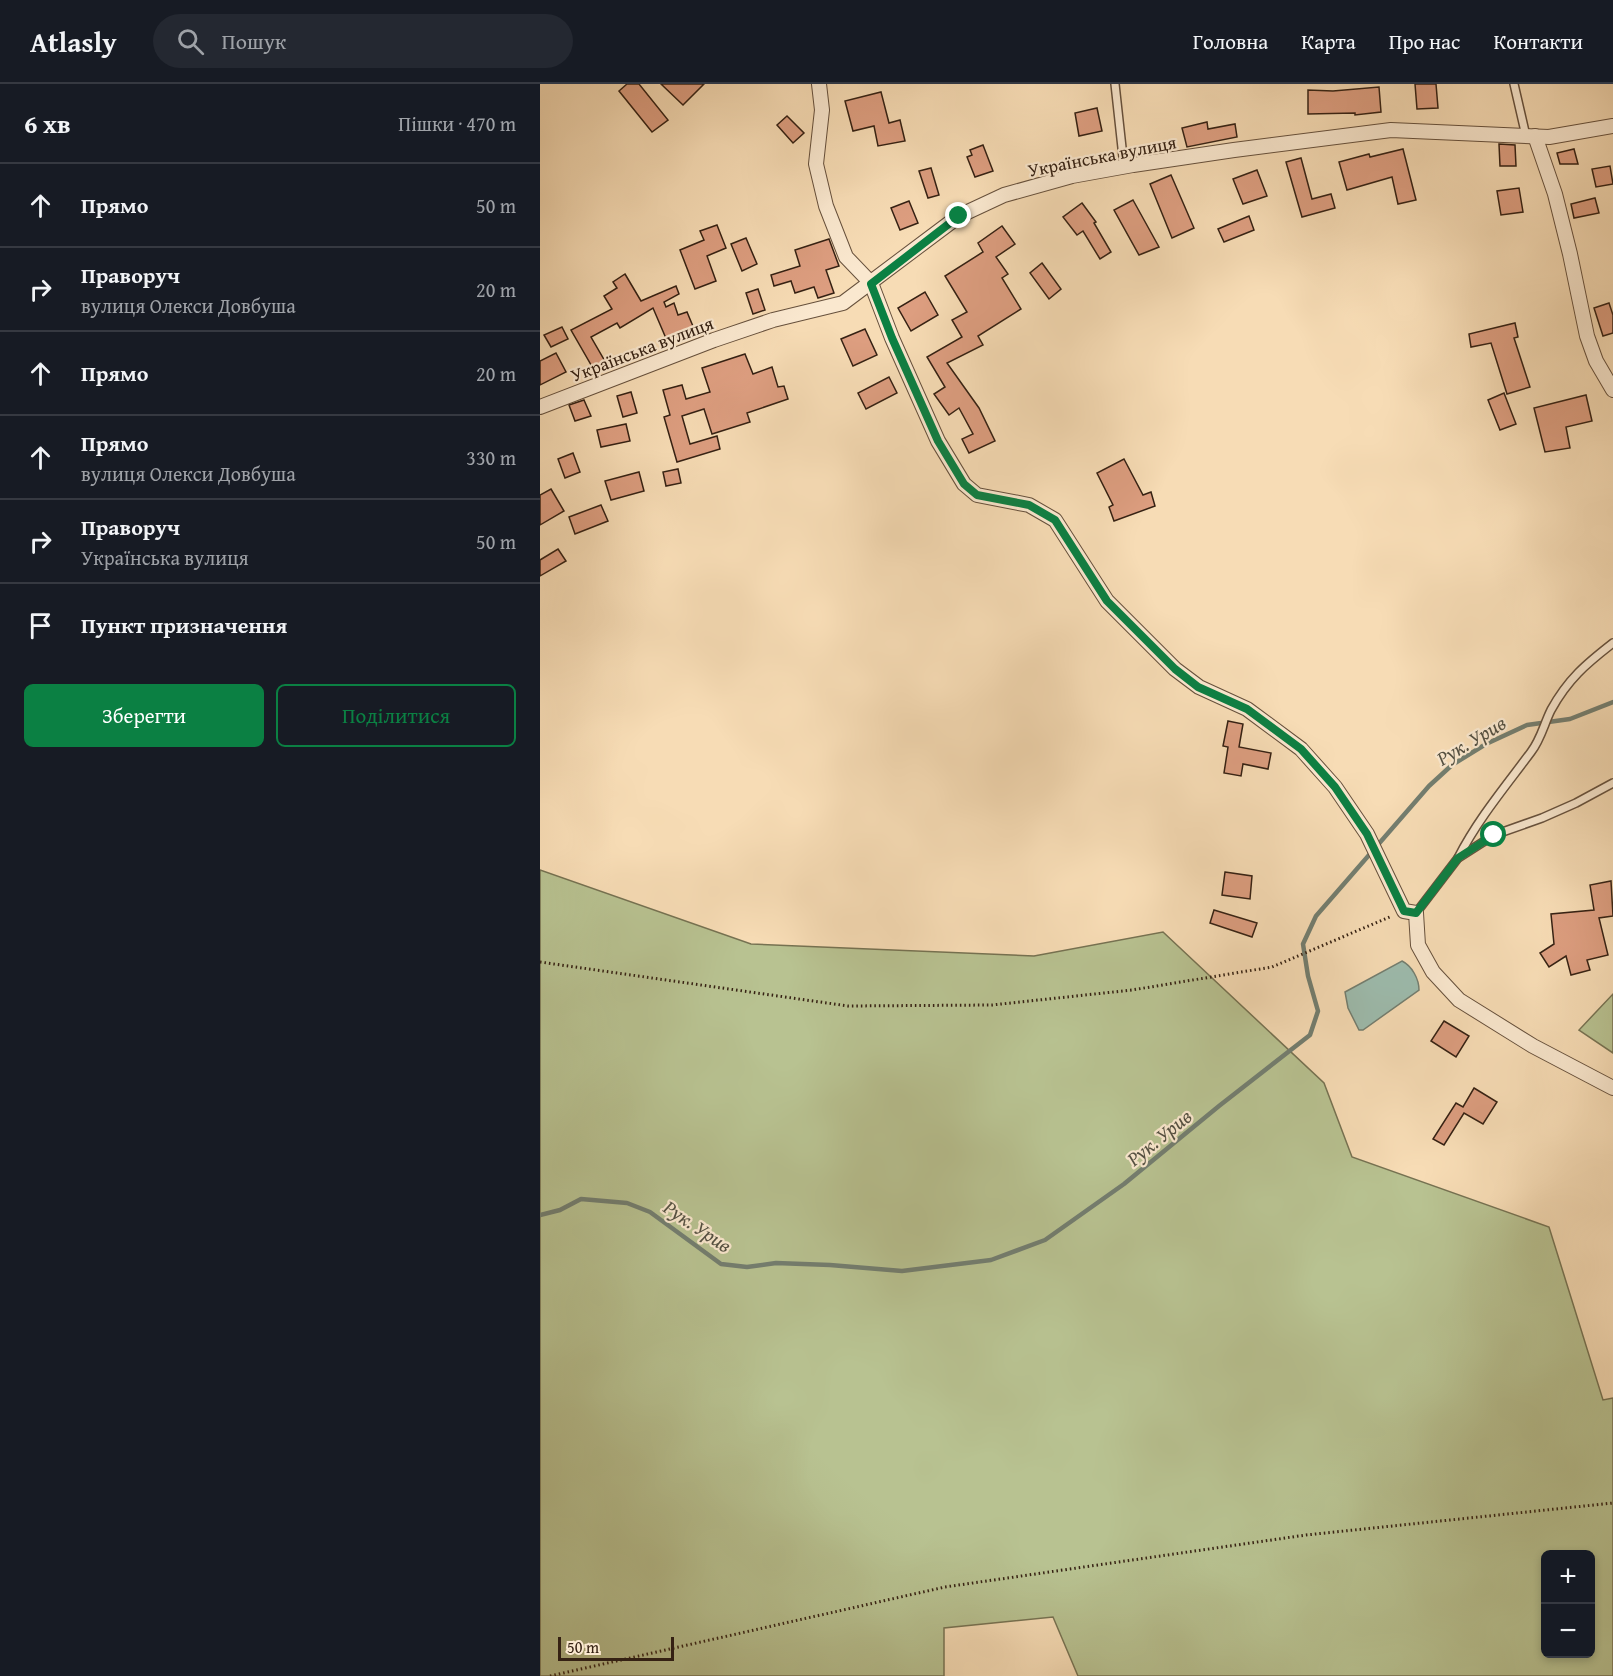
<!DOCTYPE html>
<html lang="uk">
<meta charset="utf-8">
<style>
:root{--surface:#171b24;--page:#242831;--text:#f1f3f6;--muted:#9ea1a6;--line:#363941;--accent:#0b8043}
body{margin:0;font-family:"Gentium Book Plus",serif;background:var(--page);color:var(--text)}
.controls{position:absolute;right:18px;bottom:18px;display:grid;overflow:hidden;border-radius:9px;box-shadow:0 3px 9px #0003}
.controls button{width:54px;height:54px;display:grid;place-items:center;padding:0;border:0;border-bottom:2px solid var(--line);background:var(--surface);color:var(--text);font:30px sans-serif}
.scale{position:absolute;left:18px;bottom:15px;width:116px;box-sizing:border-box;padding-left:6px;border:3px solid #352113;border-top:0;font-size:16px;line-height:21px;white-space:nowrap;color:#352113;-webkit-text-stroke:4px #fae8cf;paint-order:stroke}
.stop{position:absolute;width:18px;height:18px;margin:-14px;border:4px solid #0b8043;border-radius:50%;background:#fff}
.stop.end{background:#0b8043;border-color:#fff;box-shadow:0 2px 6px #0008}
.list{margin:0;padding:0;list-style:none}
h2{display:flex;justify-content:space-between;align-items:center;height:78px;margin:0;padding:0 24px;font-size:26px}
h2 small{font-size:20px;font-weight:400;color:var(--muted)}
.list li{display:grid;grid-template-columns:39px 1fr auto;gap:18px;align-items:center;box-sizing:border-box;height:84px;padding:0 24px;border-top:2px solid var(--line)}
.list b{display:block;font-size:22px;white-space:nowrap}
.list p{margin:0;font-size:20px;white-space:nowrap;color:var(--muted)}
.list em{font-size:20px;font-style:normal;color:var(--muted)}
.actions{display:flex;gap:12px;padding:18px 24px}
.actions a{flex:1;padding:14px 0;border:2px solid var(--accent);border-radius:9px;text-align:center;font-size:21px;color:var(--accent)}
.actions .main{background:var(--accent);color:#fff}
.icon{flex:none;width:33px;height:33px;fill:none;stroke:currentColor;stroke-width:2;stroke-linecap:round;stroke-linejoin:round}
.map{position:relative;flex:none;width:1073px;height:1592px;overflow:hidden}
header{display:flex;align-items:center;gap:36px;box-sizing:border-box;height:84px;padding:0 30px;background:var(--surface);border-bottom:2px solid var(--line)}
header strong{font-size:28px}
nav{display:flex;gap:33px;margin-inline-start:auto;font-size:21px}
.search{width:420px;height:54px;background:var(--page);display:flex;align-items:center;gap:15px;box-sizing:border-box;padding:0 21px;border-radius:33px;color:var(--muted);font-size:22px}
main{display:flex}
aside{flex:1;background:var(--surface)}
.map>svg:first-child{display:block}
.green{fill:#b8c291;stroke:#767252;stroke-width:1.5;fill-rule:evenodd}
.water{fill:#9dbcae;stroke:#737e70;stroke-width:1.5}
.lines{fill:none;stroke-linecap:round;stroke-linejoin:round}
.stream{stroke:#737e70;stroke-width:4.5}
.building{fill:#dd9e80;stroke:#352113;stroke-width:1.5}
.service-casing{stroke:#66503c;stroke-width:10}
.minor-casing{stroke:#66503c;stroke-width:16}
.path{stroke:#352113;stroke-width:3;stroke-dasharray:1.5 3;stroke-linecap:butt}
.service{stroke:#fae8cf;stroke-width:7}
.minor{stroke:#fae8cf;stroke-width:14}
.route{stroke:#0b8043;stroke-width:8}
.labels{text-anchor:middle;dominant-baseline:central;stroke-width:4.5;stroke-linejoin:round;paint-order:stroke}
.street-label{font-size:18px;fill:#352113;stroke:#fae8cf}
.water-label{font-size:20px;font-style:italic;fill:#545042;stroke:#fae8cf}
</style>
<header>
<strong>Atlasly</strong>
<div class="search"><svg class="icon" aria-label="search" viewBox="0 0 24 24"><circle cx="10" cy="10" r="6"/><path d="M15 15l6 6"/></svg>Пошук</div>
<nav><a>Головна</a><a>Карта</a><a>Про нас</a><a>Контакти</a></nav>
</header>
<main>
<aside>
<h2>6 хв<small>Пішки · 470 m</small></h2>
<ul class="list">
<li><svg class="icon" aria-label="ahead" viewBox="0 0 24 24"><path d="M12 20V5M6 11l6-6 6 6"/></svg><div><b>Прямо</b></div><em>50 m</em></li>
<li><svg class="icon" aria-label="right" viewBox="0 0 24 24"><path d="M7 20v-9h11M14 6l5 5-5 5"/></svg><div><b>Праворуч</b><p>вулиця Олекси Довбуша</p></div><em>20 m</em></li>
<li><svg class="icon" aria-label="ahead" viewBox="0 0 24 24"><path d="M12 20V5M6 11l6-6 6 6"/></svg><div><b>Прямо</b></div><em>20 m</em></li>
<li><svg class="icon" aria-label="ahead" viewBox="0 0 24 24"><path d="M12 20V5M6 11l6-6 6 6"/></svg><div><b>Прямо</b><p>вулиця Олекси Довбуша</p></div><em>330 m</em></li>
<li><svg class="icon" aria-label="right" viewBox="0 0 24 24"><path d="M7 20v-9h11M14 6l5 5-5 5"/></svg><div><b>Праворуч</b><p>Українська вулиця</p></div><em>50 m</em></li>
<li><svg class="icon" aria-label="arrive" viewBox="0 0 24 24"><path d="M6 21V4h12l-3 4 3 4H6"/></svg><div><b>Пункт призначення</b></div></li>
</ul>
<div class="actions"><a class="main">Зберегти</a><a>Поділитися</a></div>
</aside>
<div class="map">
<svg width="1073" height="1592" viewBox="0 0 1073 1592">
<rect width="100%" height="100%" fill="#f7dcb5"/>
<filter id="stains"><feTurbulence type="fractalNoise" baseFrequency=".00333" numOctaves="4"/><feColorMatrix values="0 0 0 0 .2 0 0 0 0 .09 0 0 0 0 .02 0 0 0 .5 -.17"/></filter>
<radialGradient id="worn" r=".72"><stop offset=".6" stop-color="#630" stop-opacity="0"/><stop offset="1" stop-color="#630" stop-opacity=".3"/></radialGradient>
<g class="green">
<path d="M0 786 211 860 494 872 623 848 784 999 812 1073 1009 1143 1063 1316 1073 1314V1592H538L513 1533 404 1544V1592H0ZM1005 1470H1050V1570H1005Z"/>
<path d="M1073 910V969L1039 946Z"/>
</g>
<path class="water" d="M862 877C872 882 879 895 879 906L823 946H819L808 924 805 908Z"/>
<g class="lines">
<path class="stream" d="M0 1131 20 1126 41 1115 87 1119 110 1128 181 1180 207 1183 236 1179 290 1181 362 1187 451 1176 505 1156 584 1100 679 1022 770 951 778 927 768 892 763 860 776 832 889 702 912 681 946 660 987 641 1030 635 1073 618"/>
</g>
<g class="building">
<path d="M87 0H99L128 36 112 48 79 7Z"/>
<path d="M121 0H164L143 21Z"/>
<path d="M875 0H896L898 24 877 25Z"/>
<path d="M839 3 841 28 815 31V29L768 30V6L793 7Z"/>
<path d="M341 8 349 39 360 36 365 57 338 62 334 42 313 47 305 17Z"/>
<path d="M557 24 562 47 539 52 535 29Z"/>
<path d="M247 32 264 49 253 59 237 41Z"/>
<path d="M667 38 668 45 695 40 697 53 647 63 642 44Z"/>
<path d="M959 60 975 61 976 82H960Z"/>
<path d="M443 61 453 87 435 93 427 73 432 71 430 66Z"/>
<path d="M863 65 876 116 858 120 852 93 807 106 799 78 829 70 830 73Z"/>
<path d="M1034 65 1038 80H1020L1017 69Z"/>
<path d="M761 74 772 115 791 110 795 124 762 133 746 78Z"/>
<path d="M1070 82 1073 100 1056 103 1052 85Z"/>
<path d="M391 84 399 111 388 114 379 87Z"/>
<path d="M717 86 727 112 703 120 693 95Z"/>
<path d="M631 91 654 144 632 154 610 100Z"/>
<path d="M979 104 983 128 961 131 957 107Z"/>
<path d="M1055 114 1059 129 1034 134 1031 120Z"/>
<path d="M593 116 619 163 599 171 574 126Z"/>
<path d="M369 117 378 139 360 146 351 124Z"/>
<path d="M542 119 556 138 554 139 571 168 560 175 543 147 537 151 523 133Z"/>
<path d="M709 132 714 146 684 158 678 145Z"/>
<path d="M177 141 186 164 167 172 176 197 155 205 140 166 164 156 160 147Z"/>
<path d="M462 142 475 160 456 173 468 190 462 194 481 225 438 252 443 261 407 279 439 324 455 357 429 369 422 355 433 350 419 324 409 331 394 310 405 303 387 273 422 253 412 236 427 228 405 192 443 168 438 159Z"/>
<path d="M206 154 217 180 202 187 191 160Z"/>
<path d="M289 155 299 182 286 186 294 209 278 214 274 203 255 209 251 197 234 202 231 191 260 182 255 166Z"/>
<path d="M502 179 521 205 509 215 490 189Z"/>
<path d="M85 190 101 217 136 202 139 210 124 218 126 223 134 219 138 231 147 228 155 247 128 259 113 224 80 244 77 239 51 253 66 279 54 286 31 246 72 225 64 212 77 204 73 198Z"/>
<path d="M218 205 225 226 213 230 206 209Z"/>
<path d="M385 208 398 231 371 247 358 224Z"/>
<path d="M1069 219 1073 231V249L1063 252 1054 224Z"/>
<path d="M975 239 978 253 974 254 990 303 967 310 951 259 931 263 929 250Z"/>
<path d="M22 243 28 255 11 263 4 251Z"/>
<path d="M325 245 337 271 313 282 301 255Z"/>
<path d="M16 269 26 288 0 301V277Z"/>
<path d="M205 270 213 290 232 283 238 303 244 302 248 315 207 329 210 338 172 350 164 325 142 332 150 360 177 352 180 365 137 378 124 333 130 331 123 306 142 301 146 315 170 308 162 284Z"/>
<path d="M349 293 357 309 326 325 318 309Z"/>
<path d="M91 308 97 329 83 333 77 312Z"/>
<path d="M964 309 976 340 960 346 948 316Z"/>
<path d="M1046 311 1052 337 1026 343 1030 364 1005 368 994 324Z"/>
<path d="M44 316 51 332 35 337 29 321Z"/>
<path d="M86 340 90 357 61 363 57 346Z"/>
<path d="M33 369 40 388 25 394 18 375Z"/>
<path d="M584 375 603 411 611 408 615 422 574 437 569 423 573 421 557 389Z"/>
<path d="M138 385 141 399 126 402 123 388Z"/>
<path d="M99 388 104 407 71 416 65 397Z"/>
<path d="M11 405 24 427 0 441V411Z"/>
<path d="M61 421 68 437 35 450 29 433Z"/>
<path d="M18 465 26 477 0 492V476Z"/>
<path d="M688 637 703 640 699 663 731 669 728 685 703 680 701 692 684 689 688 663 683 662Z"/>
<path d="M685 788 712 792 710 815 682 811Z"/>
<path d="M1071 797 1073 832 1059 834 1068 871 1047 876 1050 886 1031 891 1026 872 1009 883 1000 869 1014 860 1011 830 1054 826 1050 801Z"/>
<path d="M674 826 717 839 712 853 670 839Z"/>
<path d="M904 937 929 952 916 973 891 957Z"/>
<path d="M934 1004 957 1018 943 1040 924 1029 904 1061 893 1055 916 1019 923 1023Z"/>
</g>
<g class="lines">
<g class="service-casing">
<g id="service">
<path d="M575 0 584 82"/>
<path d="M974 0 986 52"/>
<path d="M918 774C938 735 965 703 991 668 1001 655 1004 640 1011 626 1028 595 1046 580 1073 559"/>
<path d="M876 829 918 774 954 751 1002 734 1036 719 1073 699"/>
</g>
</g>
<g class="minor-casing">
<g id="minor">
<path d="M279 0 282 26 276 80 286 122 306 173 331 199 352 254 398 357 424 400 437 411 489 421 515 436 567 517 635 585 659 603 707 625 761 665 795 703 827 750 864 827 876 829 878 861 893 888 919 916 993 962 1073 1004"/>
<path d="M995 52 1015 110 1030 170 1047 252 1056 277 1073 306"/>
<path d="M0 323 174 256 233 236 303 219 419 132 464 111 532 92 593 81 694 66 851 46 1009 53 1073 42"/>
</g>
</g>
<g class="path">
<path d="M0 878 308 922 452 921 592 906 732 883 852 832"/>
<path d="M10 1592 405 1503 766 1451 1073 1419"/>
</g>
<use href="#service" class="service"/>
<use href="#minor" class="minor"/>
</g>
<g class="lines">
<path class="route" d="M419 132 331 200 352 254 398 357 424 400 437 411 489 421 515 436 567 517 635 585 658 603 707 625 761 665 795 703 827 750 864 827 876 829 918 774 954 751"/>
</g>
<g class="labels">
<g class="street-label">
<text transform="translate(562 72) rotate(-11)">Українська вулиця</text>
<text transform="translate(102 265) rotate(-21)">Українська вулиця</text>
</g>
<g class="water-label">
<text transform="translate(931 656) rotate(-31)">Рук. Урив</text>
<text transform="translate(619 1053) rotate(-39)">Рук. Урив</text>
<text transform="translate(158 1142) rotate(34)">Рук. Урив</text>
</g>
</g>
<rect width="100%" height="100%" filter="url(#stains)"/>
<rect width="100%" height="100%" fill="url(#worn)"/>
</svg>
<div class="controls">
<button>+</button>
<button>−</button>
</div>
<div class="scale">50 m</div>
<div class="stop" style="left:954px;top:751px"></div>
<div class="stop end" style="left:419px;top:132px"></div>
</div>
</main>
